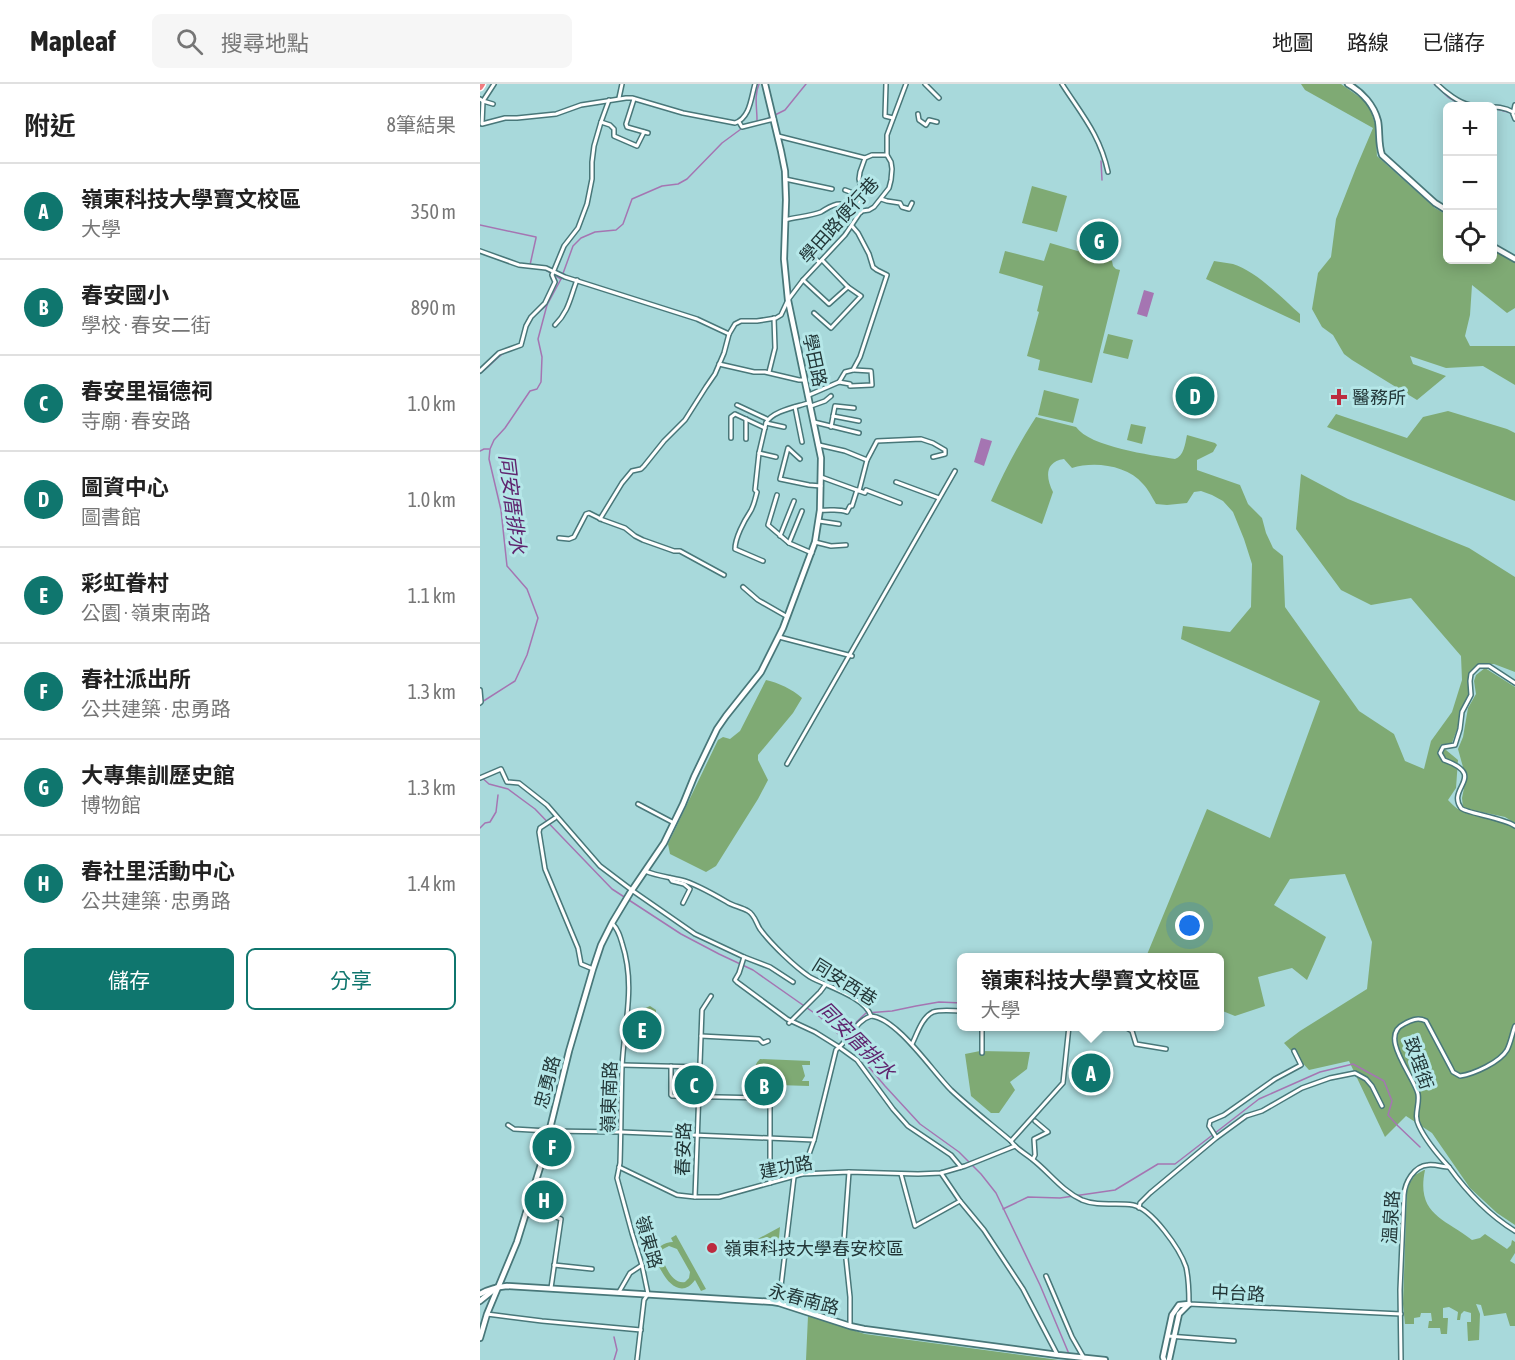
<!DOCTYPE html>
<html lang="zh-TW">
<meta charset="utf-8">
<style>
:root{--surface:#fff;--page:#f6f6f6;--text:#222;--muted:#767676;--line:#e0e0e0;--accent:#0f766e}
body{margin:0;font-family:"Asap Condensed","Noto Sans TC",sans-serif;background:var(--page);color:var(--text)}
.controls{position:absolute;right:18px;top:18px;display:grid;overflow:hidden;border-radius:9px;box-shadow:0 3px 15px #0003}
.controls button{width:54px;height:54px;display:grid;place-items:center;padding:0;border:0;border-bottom:2px solid var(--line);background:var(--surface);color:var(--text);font:30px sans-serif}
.you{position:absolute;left:710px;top:842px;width:21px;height:21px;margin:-15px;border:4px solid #fff;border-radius:50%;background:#1a73e8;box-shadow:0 0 0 9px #1a73e833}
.badge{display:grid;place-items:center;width:39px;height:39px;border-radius:50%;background:var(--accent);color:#fff;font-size:20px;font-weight:700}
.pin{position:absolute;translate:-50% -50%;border:3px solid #fff;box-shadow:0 2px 6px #0006}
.popup{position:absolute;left:477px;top:869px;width:267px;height:78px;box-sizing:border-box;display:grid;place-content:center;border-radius:9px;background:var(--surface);filter:drop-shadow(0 2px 4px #0005);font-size:20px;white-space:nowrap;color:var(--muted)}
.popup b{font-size:22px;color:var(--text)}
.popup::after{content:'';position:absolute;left:50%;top:100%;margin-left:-12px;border:12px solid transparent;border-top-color:var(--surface)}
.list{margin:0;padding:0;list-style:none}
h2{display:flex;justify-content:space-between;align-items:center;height:78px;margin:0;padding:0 24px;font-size:26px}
h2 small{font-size:20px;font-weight:400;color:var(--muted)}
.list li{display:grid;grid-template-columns:39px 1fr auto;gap:18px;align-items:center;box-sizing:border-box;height:96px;padding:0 24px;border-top:2px solid var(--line)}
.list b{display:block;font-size:22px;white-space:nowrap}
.list p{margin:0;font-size:20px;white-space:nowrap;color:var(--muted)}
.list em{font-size:20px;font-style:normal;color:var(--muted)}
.actions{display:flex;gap:12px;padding:18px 24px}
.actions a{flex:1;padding:14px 0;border:2px solid var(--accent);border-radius:9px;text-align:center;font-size:21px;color:var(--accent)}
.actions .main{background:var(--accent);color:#fff}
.icon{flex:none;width:33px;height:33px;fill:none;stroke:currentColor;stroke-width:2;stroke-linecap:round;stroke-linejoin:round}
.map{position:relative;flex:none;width:1035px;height:1276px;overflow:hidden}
header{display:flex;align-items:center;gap:36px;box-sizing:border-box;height:84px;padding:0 30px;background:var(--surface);border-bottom:2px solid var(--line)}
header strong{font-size:28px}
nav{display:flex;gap:33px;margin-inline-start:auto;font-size:21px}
.search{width:420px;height:54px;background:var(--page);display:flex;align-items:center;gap:15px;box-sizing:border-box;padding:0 21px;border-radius:9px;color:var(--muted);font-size:22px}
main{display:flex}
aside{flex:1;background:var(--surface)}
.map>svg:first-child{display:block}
.green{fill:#7faa74;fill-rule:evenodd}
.water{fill:#a575b2}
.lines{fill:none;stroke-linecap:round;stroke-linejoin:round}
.stream{stroke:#a575b2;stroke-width:1.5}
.street-casing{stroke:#487779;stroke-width:6}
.secondary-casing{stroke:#487779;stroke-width:8}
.highway-casing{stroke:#fff;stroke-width:9}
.street{stroke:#fff;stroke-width:3}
.secondary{stroke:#fff;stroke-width:4.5}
.highway{stroke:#f07c80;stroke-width:6}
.poi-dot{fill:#bc2b3f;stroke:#b5e7e8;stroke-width:2}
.labels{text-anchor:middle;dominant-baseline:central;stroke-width:6;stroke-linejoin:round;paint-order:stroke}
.street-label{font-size:18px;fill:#233738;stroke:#b5e7e8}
.poi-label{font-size:18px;fill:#233738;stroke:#b5e7e8;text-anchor:start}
.water-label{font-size:20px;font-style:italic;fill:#60256f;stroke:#b5e7e8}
</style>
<header>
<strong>Mapleaf</strong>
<div class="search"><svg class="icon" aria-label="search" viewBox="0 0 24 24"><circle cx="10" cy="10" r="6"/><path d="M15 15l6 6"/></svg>搜尋地點</div>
<nav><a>地圖</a><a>路線</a><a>已儲存</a></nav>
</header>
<main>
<aside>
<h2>附近<small>8筆結果</small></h2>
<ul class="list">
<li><span class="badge">A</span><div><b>嶺東科技大學寶文校區</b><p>大學</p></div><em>350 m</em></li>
<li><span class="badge">B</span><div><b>春安國小</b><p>學校 · 春安二街</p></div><em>890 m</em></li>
<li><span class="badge">C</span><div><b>春安里福德祠</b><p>寺廟 · 春安路</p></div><em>1.0 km</em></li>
<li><span class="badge">D</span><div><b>圖資中心</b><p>圖書館</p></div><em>1.0 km</em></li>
<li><span class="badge">E</span><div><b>彩虹眷村</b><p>公園 · 嶺東南路</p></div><em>1.1 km</em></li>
<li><span class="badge">F</span><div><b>春社派出所</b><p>公共建築 · 忠勇路</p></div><em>1.3 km</em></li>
<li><span class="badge">G</span><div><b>大專集訓歷史館</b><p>博物館</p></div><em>1.3 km</em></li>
<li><span class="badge">H</span><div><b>春社里活動中心</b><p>公共建築 · 忠勇路</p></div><em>1.4 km</em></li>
</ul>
<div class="actions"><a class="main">儲存</a><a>分享</a></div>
</aside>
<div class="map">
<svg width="1035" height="1276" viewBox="0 0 1035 1276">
<rect width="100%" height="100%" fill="#a8d9db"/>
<g class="green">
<path d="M821 0H861L888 19 895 40 897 72 955 124 967 131 968 176H1012L1013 163 1026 174 1035 177V224L1027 229 992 201 990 231 985 252 990 262H1035V301L1003 282 966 284 930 272 933 280 966 292 937 316 872 276 864 270 853 251 842 243 832 225 838 189 851 173 856 135 876 84 893 44 825 6Z"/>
<path d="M552 102 587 112 577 148 542 139Z"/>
<path d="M570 159 632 177 633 182 636 185 640 186 612 299 558 286 560 276 547 272 559 228 557 227 563 202 519 189 525 167 564 177Z"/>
<path d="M734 177C740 178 747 179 753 180 776 187 802 214 820 230V239L726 195Z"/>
<path d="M628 250 653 256 648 275 623 269Z"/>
<path d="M564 306 599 315 593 339 558 331Z"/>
<path d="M968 327 1027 345 1035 349V417L847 343 856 330 927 354 943 333Z"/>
<path d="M556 333 596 343C610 363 671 371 695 375 704 372 705 360 707 351L735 359 737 361 733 368 717 376V386L760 401 768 420 782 434 786 449 793 464 803 472 805 523 879 627 914 650 925 677 944 685 951 657 972 628 982 596 981 572 931 514 891 521 861 506 816 445 821 390 868 415 989 464 1035 493V588L1014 580 999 581 989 594 988 615 972 659 960 661 978 676 976 704 968 716C986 737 1000 728 1022 736 1027 737 1031 741 1035 744V1141L1017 1129 990 1104 952 1049 926 1032 905 1053 869 977 829 986 804 959 820 947 887 905 892 858 865 790 810 795 794 821 846 853 827 896 812 884 778 893 785 922 755 932 740 926V874L666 873 727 725 790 754 840 617 701 555 703 542 750 548 771 523 772 480 764 455 753 428 743 417 732 411 721 407 714 408 707 419 687 421 676 420C672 413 668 405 663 400 647 381 614 377 592 384L584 375C564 378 566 394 573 408L562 440 511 417C524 388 539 359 556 333Z"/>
<path d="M651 340 666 343 662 360 647 356Z"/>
<path d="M1005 584 1035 603V739L1025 733 983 724 982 714 986 694 978 665 983 653 988 624 996 610 994 597 996 591Z"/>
<path d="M286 596C299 599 312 605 322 614L313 629 278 671V676L288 696 278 715 236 782 226 788 190 770 188 760 238 656 243 653 250 655 260 647Z"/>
<path d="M170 922 176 926V961H146L150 931Z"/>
<path d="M500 967 550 968 547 985 530 998 535 1006 519 1029H511L491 1012 485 970Z"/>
<path d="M280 975 330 977V981H322L325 992 322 997H329V1002L268 1000V995H277C273 989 274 980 280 975Z"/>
<path d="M944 1086H945C936 1130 963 1134 992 1156L1000 1154 1005 1150 1027 1165 1031 1161 1032 1156 1035 1158V1169L1030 1177 1035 1180V1242H1030L1026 1229 1004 1232 1001 1221 996 1220 1000 1230 999 1256 988 1257 987 1238H991V1229L984 1227 981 1230 980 1236H977L978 1228 969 1223 963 1224V1234H968L967 1250H961L960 1244H948L949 1237H952L951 1229H941L940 1233 934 1234V1240H925L923 1220 927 1103 935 1091Z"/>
<path d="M300 1143 298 1164 282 1172 274 1157Z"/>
<path d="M196 1151 226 1205 221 1207 215 1196C203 1213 189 1201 182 1188 180 1184 176 1179 175 1175 173 1165 184 1158 193 1158L191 1154ZM189 1162 197 1165 210 1188 209 1194 205 1198C192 1200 187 1184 181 1174L183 1165Z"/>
<path d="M328 1232 385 1250 579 1276H326Z"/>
</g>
<g class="water">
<path d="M664 206 674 209 667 233 657 230Z"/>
<path d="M501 354 512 357 504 382 494 378Z"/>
</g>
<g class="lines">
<g class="stream">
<path d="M954 0 968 13 983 22"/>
<path d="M1013 24 1035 30"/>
<path d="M277 36C277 23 274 12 279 0"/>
<path d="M267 40 287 35 305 26 326 0"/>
<path d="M621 77 622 96"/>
<path d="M0 141 56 153V154L50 181"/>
<path d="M62 185 66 186 81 195"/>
<path d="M45 249 52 234 67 221"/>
<path d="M29 267 41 262"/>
<path d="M0 289C9 284 15 274 24 269"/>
<path d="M0 367 4 365H9"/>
<path d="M2 618 35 597 47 571 58 534 47 505 27 482 21 426 9 375 10 365 14 356 25 344 50 307 57 305 61 298 62 273 58 255 67 221 81 195 93 162 101 154 115 148 136 146 143 140 152 115 182 102 198 100 207 95 242 59 261 45"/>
<path d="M0 692 9 700 28 705 55 725 132 805 201 850 239 870 273 886 340 933 371 962 405 1002 440 1040 479 1068 501 1090 516 1109 560 1201 589 1270"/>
<path d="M0 744 5 739 10 738 16 728 18 711"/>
<path d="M361 953 386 929 412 927 436 922 459 918 482 919"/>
<path d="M523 1125 548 1113 580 1114 635 1106 678 1080H695L779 1015 840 988 873 980 904 997 912 1017 908 1031 918 1042 940 1063"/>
<path d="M134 1253 137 1266 134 1276"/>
</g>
<g class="street-casing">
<g id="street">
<path d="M406 0 405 32 413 34"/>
<path d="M445 0 459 14"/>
<path d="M582 0C602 31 620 51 628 88"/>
<path d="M957 0C965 8 979 19 990 21 1004 24 1020 20 1033 28"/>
<path d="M139 14 142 0"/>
<path d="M0 15 3 17 2 40 25 34H37L76 30 101 21 146 14H152L203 29 255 39C270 34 271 14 275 0"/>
<path d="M154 15 146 40 147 43 168 49"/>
<path d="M129 16 121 38 130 41 134 45V52L157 62 164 48"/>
<path d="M13 20 3 17 14 0"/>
<path d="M1035 21 1033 30 1035 35"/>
<path d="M438 30 439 36 446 41 449 36 457 38"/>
<path d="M259 38 262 43 294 35"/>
<path d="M298 52 385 74 392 71H407"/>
<path d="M305 95 352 105"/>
<path d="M365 106 381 112"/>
<path d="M401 115 407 117 420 119 422 123 429 125 432 119"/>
<path d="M381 128 379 121 382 108 379 95 380 88 385 74"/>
<path d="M305 136C317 133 330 132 341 128 348 124 352 120 360 120"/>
<path d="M0 167 39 181 66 184 85 193 217 235 249 250"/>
<path d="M339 178 325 166 339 150"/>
<path d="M323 196 349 220 368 203"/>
<path d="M334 229 351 244 381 212 368 203 342 176"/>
<path d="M75 241C89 227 90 214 97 196"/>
<path d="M239 280 274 288H285L319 296H324"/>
<path d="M0 287 19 269 41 261 46 242 51 233 65 219 75 198 72 191 84 162 98 144 107 120 112 95V78L114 62 121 38"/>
<path d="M289 288 295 264 294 234"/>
<path d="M359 298 365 288 373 286 380 273 407 191 397 186 393 183 389 170 378 149 372 142"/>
<path d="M329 311 359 298 370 300V302L392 301 391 287 374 286"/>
<path d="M257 321 287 335"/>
<path d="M331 322 345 317 351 312"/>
<path d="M315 323 322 358"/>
<path d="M353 332 379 337"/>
<path d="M334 338 379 349"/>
<path d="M286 339 304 343"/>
<path d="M351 343 355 322 374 324"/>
<path d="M251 354V333L255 330 285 344"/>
<path d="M266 355V335"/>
<path d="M339 361 365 367 387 376"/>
<path d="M279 369 296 373"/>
<path d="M320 375 308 364 300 395 329 401 341 402"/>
<path d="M341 393 385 409 386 406 420 419"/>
<path d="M416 398 459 414"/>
<path d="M379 407 387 376 397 357 441 355 453 359 465 366V370L453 373"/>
<path d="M297 411 288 441 309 459 332 469"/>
<path d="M340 426C350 427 358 424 367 428L370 422H372L377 406"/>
<path d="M120 435 142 399 152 387 161 385 164 382 184 357 205 336 226 303 235 290 244 269 249 250 255 240 261 237H277L296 234 301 231 308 216 323 196 365 151 379 130 382 127 389 126 394 123 409 104 411 96 412 85 411 78 407 71V51L426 0"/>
<path d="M339 437 359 440"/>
<path d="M300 452 314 417"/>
<path d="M79 454 89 455 94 453 106 430 109 429 123 436 145 444 155 452 163 456 194 467H200L244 491"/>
<path d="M335 458 351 462 366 461"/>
<path d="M309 459 322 427"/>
<path d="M283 477 255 465C255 454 264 437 270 428 274 422 275 415 277 408L275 406 279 369 286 339C292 327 316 323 328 319"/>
<path d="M263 503 278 516 306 532"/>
<path d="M299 553 372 572"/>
<path d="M1035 599 1009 582H999L991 590 990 597 991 611 982 628 980 645 975 661 963 663 960 669 964 676C1008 692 966 704 981 724 985 729 1024 734 1035 742"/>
<path d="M0 606 1 618 0 619"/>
<path d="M307 680 475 387"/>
<path d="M0 694 21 685 27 698 39 699 67 721 120 782 153 807 215 850 264 873 290 883 313 898"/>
<path d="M158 720 194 739"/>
<path d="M75 734 60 744 59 748 65 785 98 864 101 880 113 885"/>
<path d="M165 787C177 792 189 793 201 796 214 799 235 811 247 818 253 822 261 823 268 827 275 831 276 839 280 845 291 860 315 883 330 893 346 902 385 913 391 932"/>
<path d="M190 794 192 797 204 800 210 805 203 819"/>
<path d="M132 839C138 845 140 852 142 859 156 902 144 940 142 983 141 1015 141 1047 140 1079L137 1094 152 1149 162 1181 168 1210 164 1216 157 1276"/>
<path d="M264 873 259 889 255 896 257 898 307 935 335 948 359 963 377 976 413 1025 428 1042 471 1071 481 1083"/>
<path d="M391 932C417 934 452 987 471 1006 490 1024 511 1040 531 1057 536 1065 545 1069 552 1075 569 1088 582 1107 602 1116 619 1123 636 1118 653 1121 672 1125 700 1165 706 1183 709 1196 709 1207 709 1220L921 1230"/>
<path d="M309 939 340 908 346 900"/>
<path d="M502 942V969"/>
<path d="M643 942 652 947 656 960 686 965"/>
<path d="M221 952 279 955 283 959 288 957"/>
<path d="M432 960C437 950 442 933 453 928 461 925 474 927 482 927"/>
<path d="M142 981 220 983"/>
<path d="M191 982V1011L192 1012 287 1014 290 1016V1099"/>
<path d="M28 1041 34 1045 68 1047 141 1048 334 1056"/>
<path d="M736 1053 729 1042 730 1037 744 1031 795 995 821 981 814 967"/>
<path d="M531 1057 583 999 589 942"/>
<path d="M553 1075 555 1071 554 1055 568 1048 555 1037"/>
<path d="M139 1083 197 1111 215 1113H239L322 1090 369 1088 438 1090 461 1089 485 1082 535 1062"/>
<path d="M969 1083C958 1071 946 1057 939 1042 933 1031 940 1021 938 1010 934 992 898 952 924 940 931 936 938 933 946 937L971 984 973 988 980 992C994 990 1020 978 1027 966 1031 958 1032 950 1035 942"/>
<path d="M369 1088 364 1156 370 1213V1242"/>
<path d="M461 1089 480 1117 504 1146 543 1205 577 1270"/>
<path d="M322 1090 334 1056 356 966C359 963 362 961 364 958 373 949 378 936 391 932"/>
<path d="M421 1090 435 1142 480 1117"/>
<path d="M215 1113 222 926 231 912"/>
<path d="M659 1124 660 1119 670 1109 736 1054 766 1032 782 1027 822 1004 850 994 875 989 886 995 892 1002 902 1022"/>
<path d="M45 1130 76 1133 81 1135 71 1204"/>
<path d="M74 1181 112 1185"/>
<path d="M566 1192 592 1253 604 1274"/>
<path d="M139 1208 150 1189 162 1181"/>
<path d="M299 1219 314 1093"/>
<path d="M7 1230 62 1237 161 1246"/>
<path d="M688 1252 754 1257"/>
<path d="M921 1276 920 1206 924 1111C925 1098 934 1082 948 1081 955 1080 963 1083 969 1083 987 1108 1009 1131 1035 1147"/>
</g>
</g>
<g class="secondary-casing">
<g id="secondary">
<path d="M868 0C882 8 894 21 898 37 900 48 898 60 902 71L955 119 968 127"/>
<path d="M1012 162 1035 175"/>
<path d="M0 1210C9 1205 17 1203 27 1202L293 1218 299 1219 370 1242 384 1245 578 1271 625 1276"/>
<path d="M0 1217 16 1204"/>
<path d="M0 1254 7 1230 37 1158 62 1077 89 967 113 885 121 861 132 839 150 809 184 759 203 720 214 693 237 645 246 632 281 588 303 544 335 458 340 426 341 374 308 216 304 175 306 116 305 87 301 67 285 0"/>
<path d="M684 1276 683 1273 692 1231 699 1221 709 1220"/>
<path d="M689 1276 699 1230 708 1221"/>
</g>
</g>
<g class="highway-casing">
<path id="highway" d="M0 3 2 0"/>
</g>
<use href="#street" class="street"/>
<use href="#secondary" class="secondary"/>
<use href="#highway" class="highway"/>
</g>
<g class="poi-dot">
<path d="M856 304h6v6h6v6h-6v6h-6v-6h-6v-6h6z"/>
<circle cx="232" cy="1164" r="6"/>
</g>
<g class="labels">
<g class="street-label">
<text transform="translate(359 136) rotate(-48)">學田路便行巷</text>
<text transform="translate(335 276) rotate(78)">學田路</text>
<text transform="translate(365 898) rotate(32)">同安西巷</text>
<text transform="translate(939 979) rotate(71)">致理街</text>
<text transform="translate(67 998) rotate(-75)">忠勇路</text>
<text transform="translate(129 1013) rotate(-88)">嶺東南路</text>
<text transform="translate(203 1065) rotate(-88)">春安路</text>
<text transform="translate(306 1083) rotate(-11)">建功路</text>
<text transform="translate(911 1133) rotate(-86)">溫泉路</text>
<text transform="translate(169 1158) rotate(74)">嶺東路</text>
<text transform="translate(758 1209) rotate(3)">中台路</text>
<text transform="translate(324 1215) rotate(15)">永春南路</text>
</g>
<g class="poi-label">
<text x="872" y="313">醫務所</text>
<text x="244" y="1164">嶺東科技大學春安校區</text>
</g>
<g class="water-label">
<text transform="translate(33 420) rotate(83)">同安厝排水</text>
<text transform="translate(377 956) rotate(45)">同安厝排水</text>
</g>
</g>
</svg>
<div class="controls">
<button>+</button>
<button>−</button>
<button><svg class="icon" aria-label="locate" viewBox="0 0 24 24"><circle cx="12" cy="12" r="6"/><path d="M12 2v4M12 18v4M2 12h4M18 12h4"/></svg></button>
</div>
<div class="you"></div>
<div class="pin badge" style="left:611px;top:989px">A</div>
<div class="popup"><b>嶺東科技大學寶文校區</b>大學</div>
<div class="pin badge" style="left:284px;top:1002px">B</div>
<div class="pin badge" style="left:214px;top:1001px">C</div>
<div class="pin badge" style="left:715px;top:312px">D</div>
<div class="pin badge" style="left:162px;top:946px">E</div>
<div class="pin badge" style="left:72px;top:1063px">F</div>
<div class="pin badge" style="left:619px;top:157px">G</div>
<div class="pin badge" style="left:64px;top:1116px">H</div>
</div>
</main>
